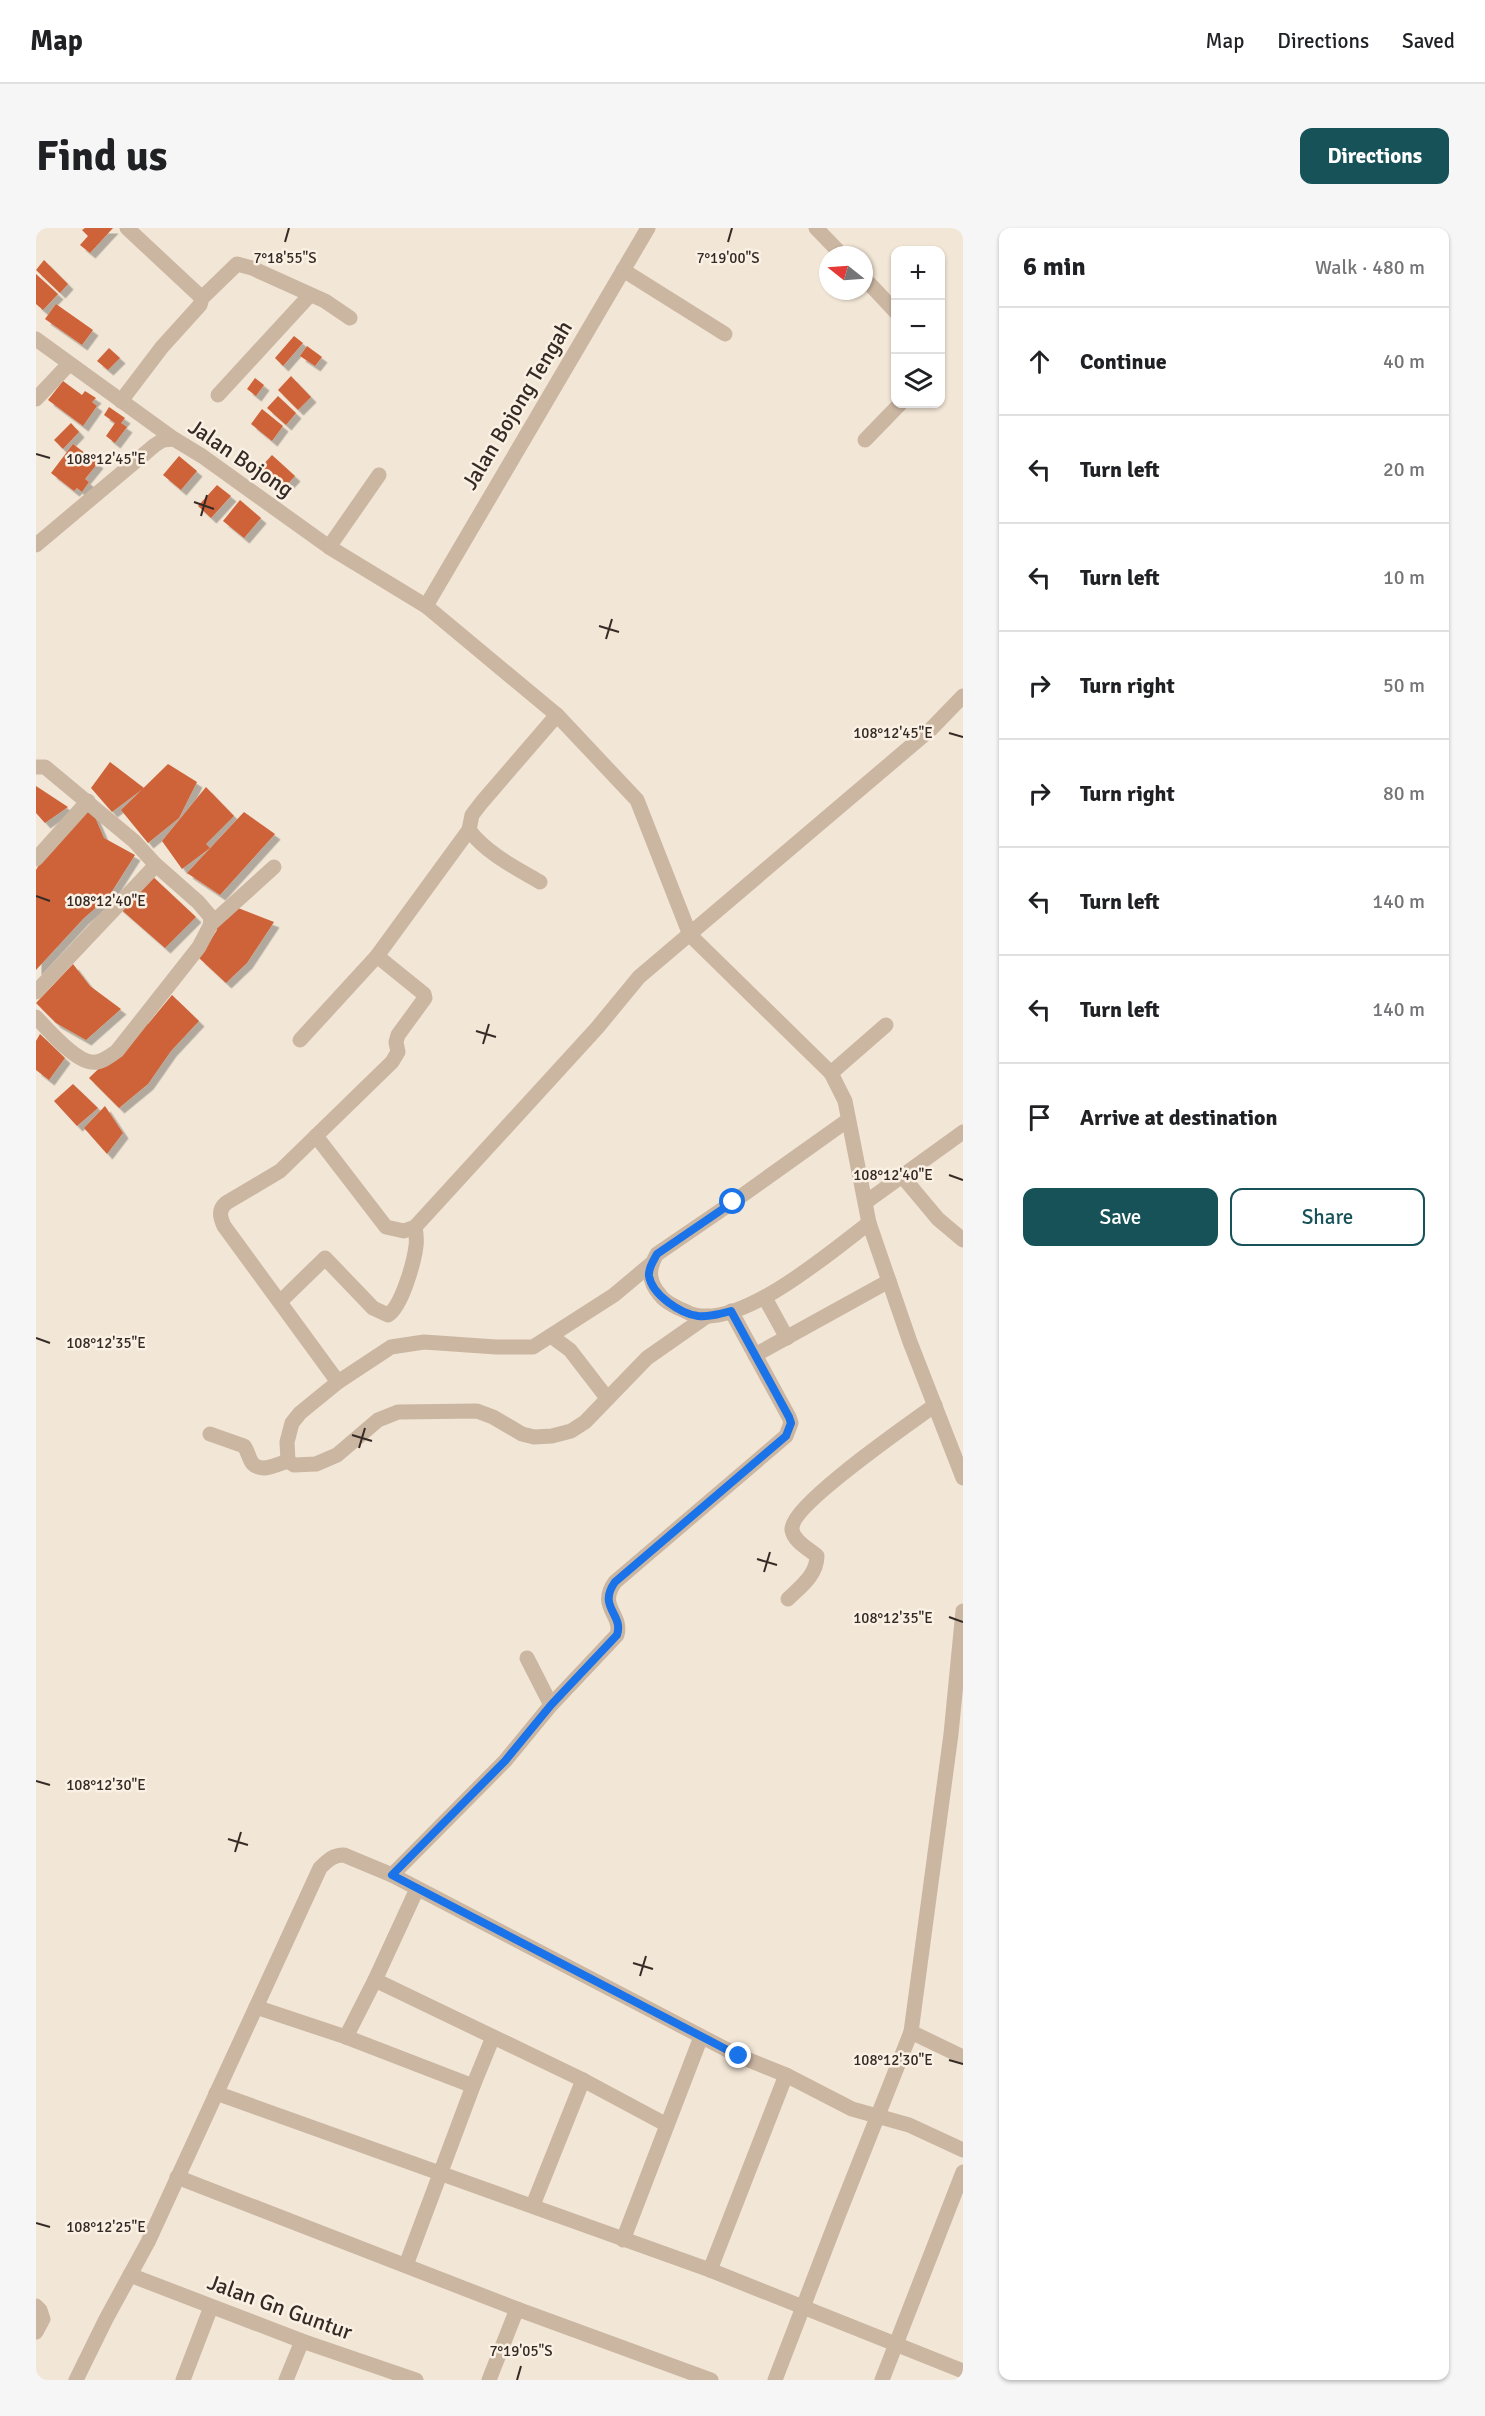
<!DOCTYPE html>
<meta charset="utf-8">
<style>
:root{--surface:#fff;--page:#f6f6f6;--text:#202124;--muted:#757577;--line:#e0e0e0;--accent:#185259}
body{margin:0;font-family:Signika,sans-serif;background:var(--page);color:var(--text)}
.controls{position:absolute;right:18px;top:18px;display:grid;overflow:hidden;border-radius:12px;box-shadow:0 2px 4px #0004}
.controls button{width:54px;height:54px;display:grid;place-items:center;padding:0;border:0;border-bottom:2px solid var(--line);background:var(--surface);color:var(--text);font:30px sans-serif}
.compass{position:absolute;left:783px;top:18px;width:54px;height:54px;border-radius:50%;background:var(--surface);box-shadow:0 2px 4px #0004;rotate:287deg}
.stop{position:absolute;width:18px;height:18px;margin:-14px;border:4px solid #1a73e8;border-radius:50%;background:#fff}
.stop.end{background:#1a73e8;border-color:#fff;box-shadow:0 2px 6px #0008}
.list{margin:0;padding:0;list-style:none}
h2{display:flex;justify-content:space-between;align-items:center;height:78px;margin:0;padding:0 24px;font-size:26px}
h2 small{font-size:20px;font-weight:400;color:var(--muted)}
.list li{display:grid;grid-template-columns:39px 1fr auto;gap:18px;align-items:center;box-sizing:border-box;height:108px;padding:0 24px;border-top:2px solid var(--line)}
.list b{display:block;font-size:22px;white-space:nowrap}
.list em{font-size:20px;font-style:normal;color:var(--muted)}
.actions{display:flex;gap:12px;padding:18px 24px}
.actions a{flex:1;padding:14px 0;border:2px solid var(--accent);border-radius:12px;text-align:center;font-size:21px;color:var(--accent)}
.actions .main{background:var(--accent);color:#fff}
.icon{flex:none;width:33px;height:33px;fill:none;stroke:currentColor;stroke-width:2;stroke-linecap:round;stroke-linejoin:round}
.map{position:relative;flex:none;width:927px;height:2152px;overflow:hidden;border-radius:12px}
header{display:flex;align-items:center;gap:36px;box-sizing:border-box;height:84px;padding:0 30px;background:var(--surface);border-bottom:2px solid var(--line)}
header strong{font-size:28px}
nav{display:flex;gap:33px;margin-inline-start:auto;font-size:21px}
.intro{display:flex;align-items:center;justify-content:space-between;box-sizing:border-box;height:144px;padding:0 36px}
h1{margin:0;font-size:42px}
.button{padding:15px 27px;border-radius:12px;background:var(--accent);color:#fff;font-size:21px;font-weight:700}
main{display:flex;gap:36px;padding:0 36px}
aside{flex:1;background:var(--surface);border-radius:12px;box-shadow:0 2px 4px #0004}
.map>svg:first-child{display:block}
.building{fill:#ce6239;filter:url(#shadow)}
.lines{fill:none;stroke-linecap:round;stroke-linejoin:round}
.minor{stroke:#cbb6a2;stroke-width:15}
.route{stroke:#1a73e8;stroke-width:8}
.ticks{fill:none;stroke:#352a25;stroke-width:2}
.labels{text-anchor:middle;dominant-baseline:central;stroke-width:5;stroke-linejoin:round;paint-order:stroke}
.street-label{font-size:22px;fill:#352a25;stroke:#faf0e3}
.ticks-label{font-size:15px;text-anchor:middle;fill:#352a25;stroke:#faf0e3;stroke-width:5;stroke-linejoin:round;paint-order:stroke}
</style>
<header>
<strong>Map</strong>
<nav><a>Map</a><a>Directions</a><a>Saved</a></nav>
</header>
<div class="intro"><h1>Find us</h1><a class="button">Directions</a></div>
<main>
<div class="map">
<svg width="927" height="2152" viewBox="0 0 927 2152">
<defs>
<filter id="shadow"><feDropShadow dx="5.5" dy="5.5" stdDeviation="0" flood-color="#0004"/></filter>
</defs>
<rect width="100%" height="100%" fill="#f2e6d6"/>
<g class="building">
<path d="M49 0H77L54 25 44 17 52 8 46 2Z"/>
<path d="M8 32 32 56 24 65 0 42Z"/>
<path d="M0 46 22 66 7 82 0 76Z"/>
<path d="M20 76 57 102 46 117 9 91Z"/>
<path d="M258 108 267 115 247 138 239 130Z"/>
<path d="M271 118 286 129 279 138 264 128Z"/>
<path d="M73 120 84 130 72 142 61 133Z"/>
<path d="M255 148 275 169 262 182 242 162Z"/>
<path d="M219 150 228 157 220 168 211 161Z"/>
<path d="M27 153 46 167 49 163 60 170 56 174 61 178 47 198 12 172Z"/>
<path d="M242 168 260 185 250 197 231 180Z"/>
<path d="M73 179 89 190 85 195 91 199 79 215 70 208 79 195 68 187Z"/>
<path d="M226 181 247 198 236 213 215 196Z"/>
<path d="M35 195 43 204 27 221 18 212Z"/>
<path d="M37 216 62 235 49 251 53 254 46 264 41 260 38 263 15 245Z"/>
<path d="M236 227 259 248 247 261 224 240Z"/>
<path d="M143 228 161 243 145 262 127 247Z"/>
<path d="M181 257 195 268 175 290 162 278Z"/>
<path d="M204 272 225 290 208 310 187 293Z"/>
<path d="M74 534 108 560 76 584 55 560Z"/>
<path d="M132 536 161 554 143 590 112 615 85 582Z"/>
<path d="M0 558 32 579 9 595 0 585Z"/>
<path d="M170 559 198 588 170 616 174 620 146 641 126 613Z"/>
<path d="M52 573 68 610 99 627 73 668 47 691 0 742V642L18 611Z"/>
<path d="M208 584 239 606 184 667 151 645Z"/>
<path d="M113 645 160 689 129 720 81 678Z"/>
<path d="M197 678 238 694 211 735 190 755 163 730 181 702 175 696Z"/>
<path d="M37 736 54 758 85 781 50 812 20 795 0 775Z"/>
<path d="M136 767 163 793 135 823 112 856 83 880 53 850 81 823 107 790 112 796Z"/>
<path d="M4 806 29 830 13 852 0 842V813Z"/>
<path d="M37 856 62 880 41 898 18 873Z"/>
<path d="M69 878 87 905 71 926 48 900Z"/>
</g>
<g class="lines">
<g class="minor">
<path d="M91 0 166 70"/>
<path d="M780 0 806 27"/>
<path d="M587 42 689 106"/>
<path d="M828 50 860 84"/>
<path d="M0 111 138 211 166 228 293 319 390 378 521 487 601 572 654 707 795 845 809 873 833 995 874 1114 927 1250"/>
<path d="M182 167 274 67"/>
<path d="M0 171 33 136"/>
<path d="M85 173 126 119 164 77 166 70 201 36 216 40 289 73 314 90"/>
<path d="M829 212 864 176"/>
<path d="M0 317 119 217 127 212 138 211"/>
<path d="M293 319 343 247"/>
<path d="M390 378 612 0"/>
<path d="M0 539H9L98 613 120 637 162 674 174 688 175 696 163 719 81 823C74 828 64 836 55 834 38 832 12 802 0 789"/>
<path d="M0 631 52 573"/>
<path d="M504 654C480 640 450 625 433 602L436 587 446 574 521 487"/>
<path d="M175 696 238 639"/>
<path d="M0 764 120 637"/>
<path d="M264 812 341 728 433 602"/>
<path d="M795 845 850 797"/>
<path d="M812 892 697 974 621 1026C612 1041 612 1053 624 1067 629 1074 635 1076 642 1080 648 1082 653 1086 659 1087 708 1099 796 1023 833 995"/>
<path d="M280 908 350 999 368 1003 379 999 561 800 603 749 895 501 927 468"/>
<path d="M866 948 902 991 927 1012"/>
<path d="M830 974 927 904"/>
<path d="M615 1036 578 1067 497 1119H460L388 1114 355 1119 302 1154 264 1185 256 1195 251 1214 252 1233 258 1237 280 1236 301 1227 342 1192 362 1184 441 1183 457 1189 486 1206 498 1209 516 1208 535 1203 549 1194 611 1130 671 1088"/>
<path d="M729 1070 751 1110"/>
<path d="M244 1074 289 1030 337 1080 352 1087C366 1078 378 1034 380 1018 381 1012 380 1005 379 999"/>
<path d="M515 1108 534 1122 571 1170"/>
<path d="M719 1127 853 1053"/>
<path d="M302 1154 188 998C184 989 182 982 190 975L244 943 356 834 362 824 360 814 362 807 389 770 388 766 341 728"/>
<path d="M174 1206 208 1218C212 1223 213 1232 217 1236 226 1245 242 1236 252 1233"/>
<path d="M752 1371C764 1359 781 1347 781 1328 773 1321 758 1314 756 1302 753 1278 876 1194 899 1177"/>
<path d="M491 1430 515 1477"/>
<path d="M356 1647 469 1533 515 1477 581 1407C587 1386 561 1379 579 1354L750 1208 755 1195 753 1189 695 1083"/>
<path d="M339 1752 547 1852 631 1897"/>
<path d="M220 1779 310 1809 437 1858"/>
<path d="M875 1804 927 1829"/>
<path d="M310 1809 339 1752 381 1661"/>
<path d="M180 1865 674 2042 927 2143"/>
<path d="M141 1949 481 2081 675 2152"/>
<path d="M497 1977 547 1852"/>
<path d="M587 2012 665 1809"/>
<path d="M370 2037 437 1858 457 1809"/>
<path d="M674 2042 750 1847"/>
<path d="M94 2047 266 2113 380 2152"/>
<path d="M0 2078 4 2082 7 2091 0 2104"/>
<path d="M40 2152 70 2091 112 2014 284 1640C292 1632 297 1627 308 1627L356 1647 703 1828 750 1847 816 1881 873 1897 927 1922"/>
<path d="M147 2152 175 2079"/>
<path d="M250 2152 266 2113"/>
<path d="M453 2152 481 2081"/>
<path d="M739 2152 802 1988 875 1804 915 1506 927 1383"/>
<path d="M846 2152 927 1944"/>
</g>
</g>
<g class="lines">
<path class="route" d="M697 974 621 1026C618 1032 612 1040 613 1048 616 1067 645 1086 662 1088 674 1089 684 1086 695 1083L753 1189 755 1195 750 1208 579 1354C561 1379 588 1386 581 1407L515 1477 469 1533 356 1647 703 1828"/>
</g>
<path class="ticks" d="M249 14 253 0M692 14 696 0M0 226 14 230M158 274 178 281M165 288 171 267M563 398 583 404M570 411 576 391M913 505 927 509M0 668 14 673M440 803 460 809M447 816 453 796M913 947 927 952M0 1110 14 1115M316 1207 336 1213M323 1220 329 1200M721 1331 741 1337M728 1344 734 1324M913 1389 927 1394M0 1553 14 1557M192 1611 212 1617M199 1624 205 1604M597 1735 617 1741M604 1748 610 1728M913 1832 927 1836M0 1995 14 1999M481 2152 485 2138"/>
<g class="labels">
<g class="street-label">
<text transform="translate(481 177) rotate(-59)">Jalan Bojong Tengah</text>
<text transform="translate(205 230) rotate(34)">Jalan Bojong</text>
<text transform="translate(244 2079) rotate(20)">Jalan Gn Guntur</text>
</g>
</g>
<g class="ticks-label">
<text x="249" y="35">7°18'55"S</text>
<text x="692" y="35">7°19'00"S</text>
<text x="70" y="236">108°12'45"E</text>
<text x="857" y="510">108°12'45"E</text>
<text x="70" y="678">108°12'40"E</text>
<text x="857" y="952">108°12'40"E</text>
<text x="70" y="1120">108°12'35"E</text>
<text x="857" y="1395">108°12'35"E</text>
<text x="70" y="1562">108°12'30"E</text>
<text x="857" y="1837">108°12'30"E</text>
<text x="70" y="2004">108°12'25"E</text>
<text x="485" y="2128">7°19'05"S</text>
</g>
</svg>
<div class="controls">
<button>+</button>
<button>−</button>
<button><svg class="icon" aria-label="layers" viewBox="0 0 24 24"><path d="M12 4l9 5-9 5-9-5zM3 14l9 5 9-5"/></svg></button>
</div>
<svg class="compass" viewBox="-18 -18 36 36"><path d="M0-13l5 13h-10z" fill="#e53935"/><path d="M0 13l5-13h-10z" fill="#757577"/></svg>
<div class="stop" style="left:697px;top:974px"></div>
<div class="stop end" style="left:703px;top:1828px"></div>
</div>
<aside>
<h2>6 min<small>Walk · 480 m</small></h2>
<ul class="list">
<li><svg class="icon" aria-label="ahead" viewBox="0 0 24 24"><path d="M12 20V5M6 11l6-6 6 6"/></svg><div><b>Continue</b></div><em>40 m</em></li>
<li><svg class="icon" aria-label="left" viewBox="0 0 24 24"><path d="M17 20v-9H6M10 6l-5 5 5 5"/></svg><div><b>Turn left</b></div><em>20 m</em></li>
<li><svg class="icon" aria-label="left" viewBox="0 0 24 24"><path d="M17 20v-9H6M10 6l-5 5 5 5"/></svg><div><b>Turn left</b></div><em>10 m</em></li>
<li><svg class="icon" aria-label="right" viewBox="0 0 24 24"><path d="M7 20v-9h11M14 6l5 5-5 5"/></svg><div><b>Turn right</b></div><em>50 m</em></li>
<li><svg class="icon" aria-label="right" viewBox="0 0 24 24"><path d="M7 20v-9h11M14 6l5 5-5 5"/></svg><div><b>Turn right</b></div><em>80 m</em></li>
<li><svg class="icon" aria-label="left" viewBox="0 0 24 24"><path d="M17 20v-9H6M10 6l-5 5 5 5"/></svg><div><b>Turn left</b></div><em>140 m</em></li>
<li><svg class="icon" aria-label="left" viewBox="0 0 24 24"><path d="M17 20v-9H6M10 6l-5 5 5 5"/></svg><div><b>Turn left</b></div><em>140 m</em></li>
<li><svg class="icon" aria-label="arrive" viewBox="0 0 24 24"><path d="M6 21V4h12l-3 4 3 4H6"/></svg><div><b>Arrive at destination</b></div></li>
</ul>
<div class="actions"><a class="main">Save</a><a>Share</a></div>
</aside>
</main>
